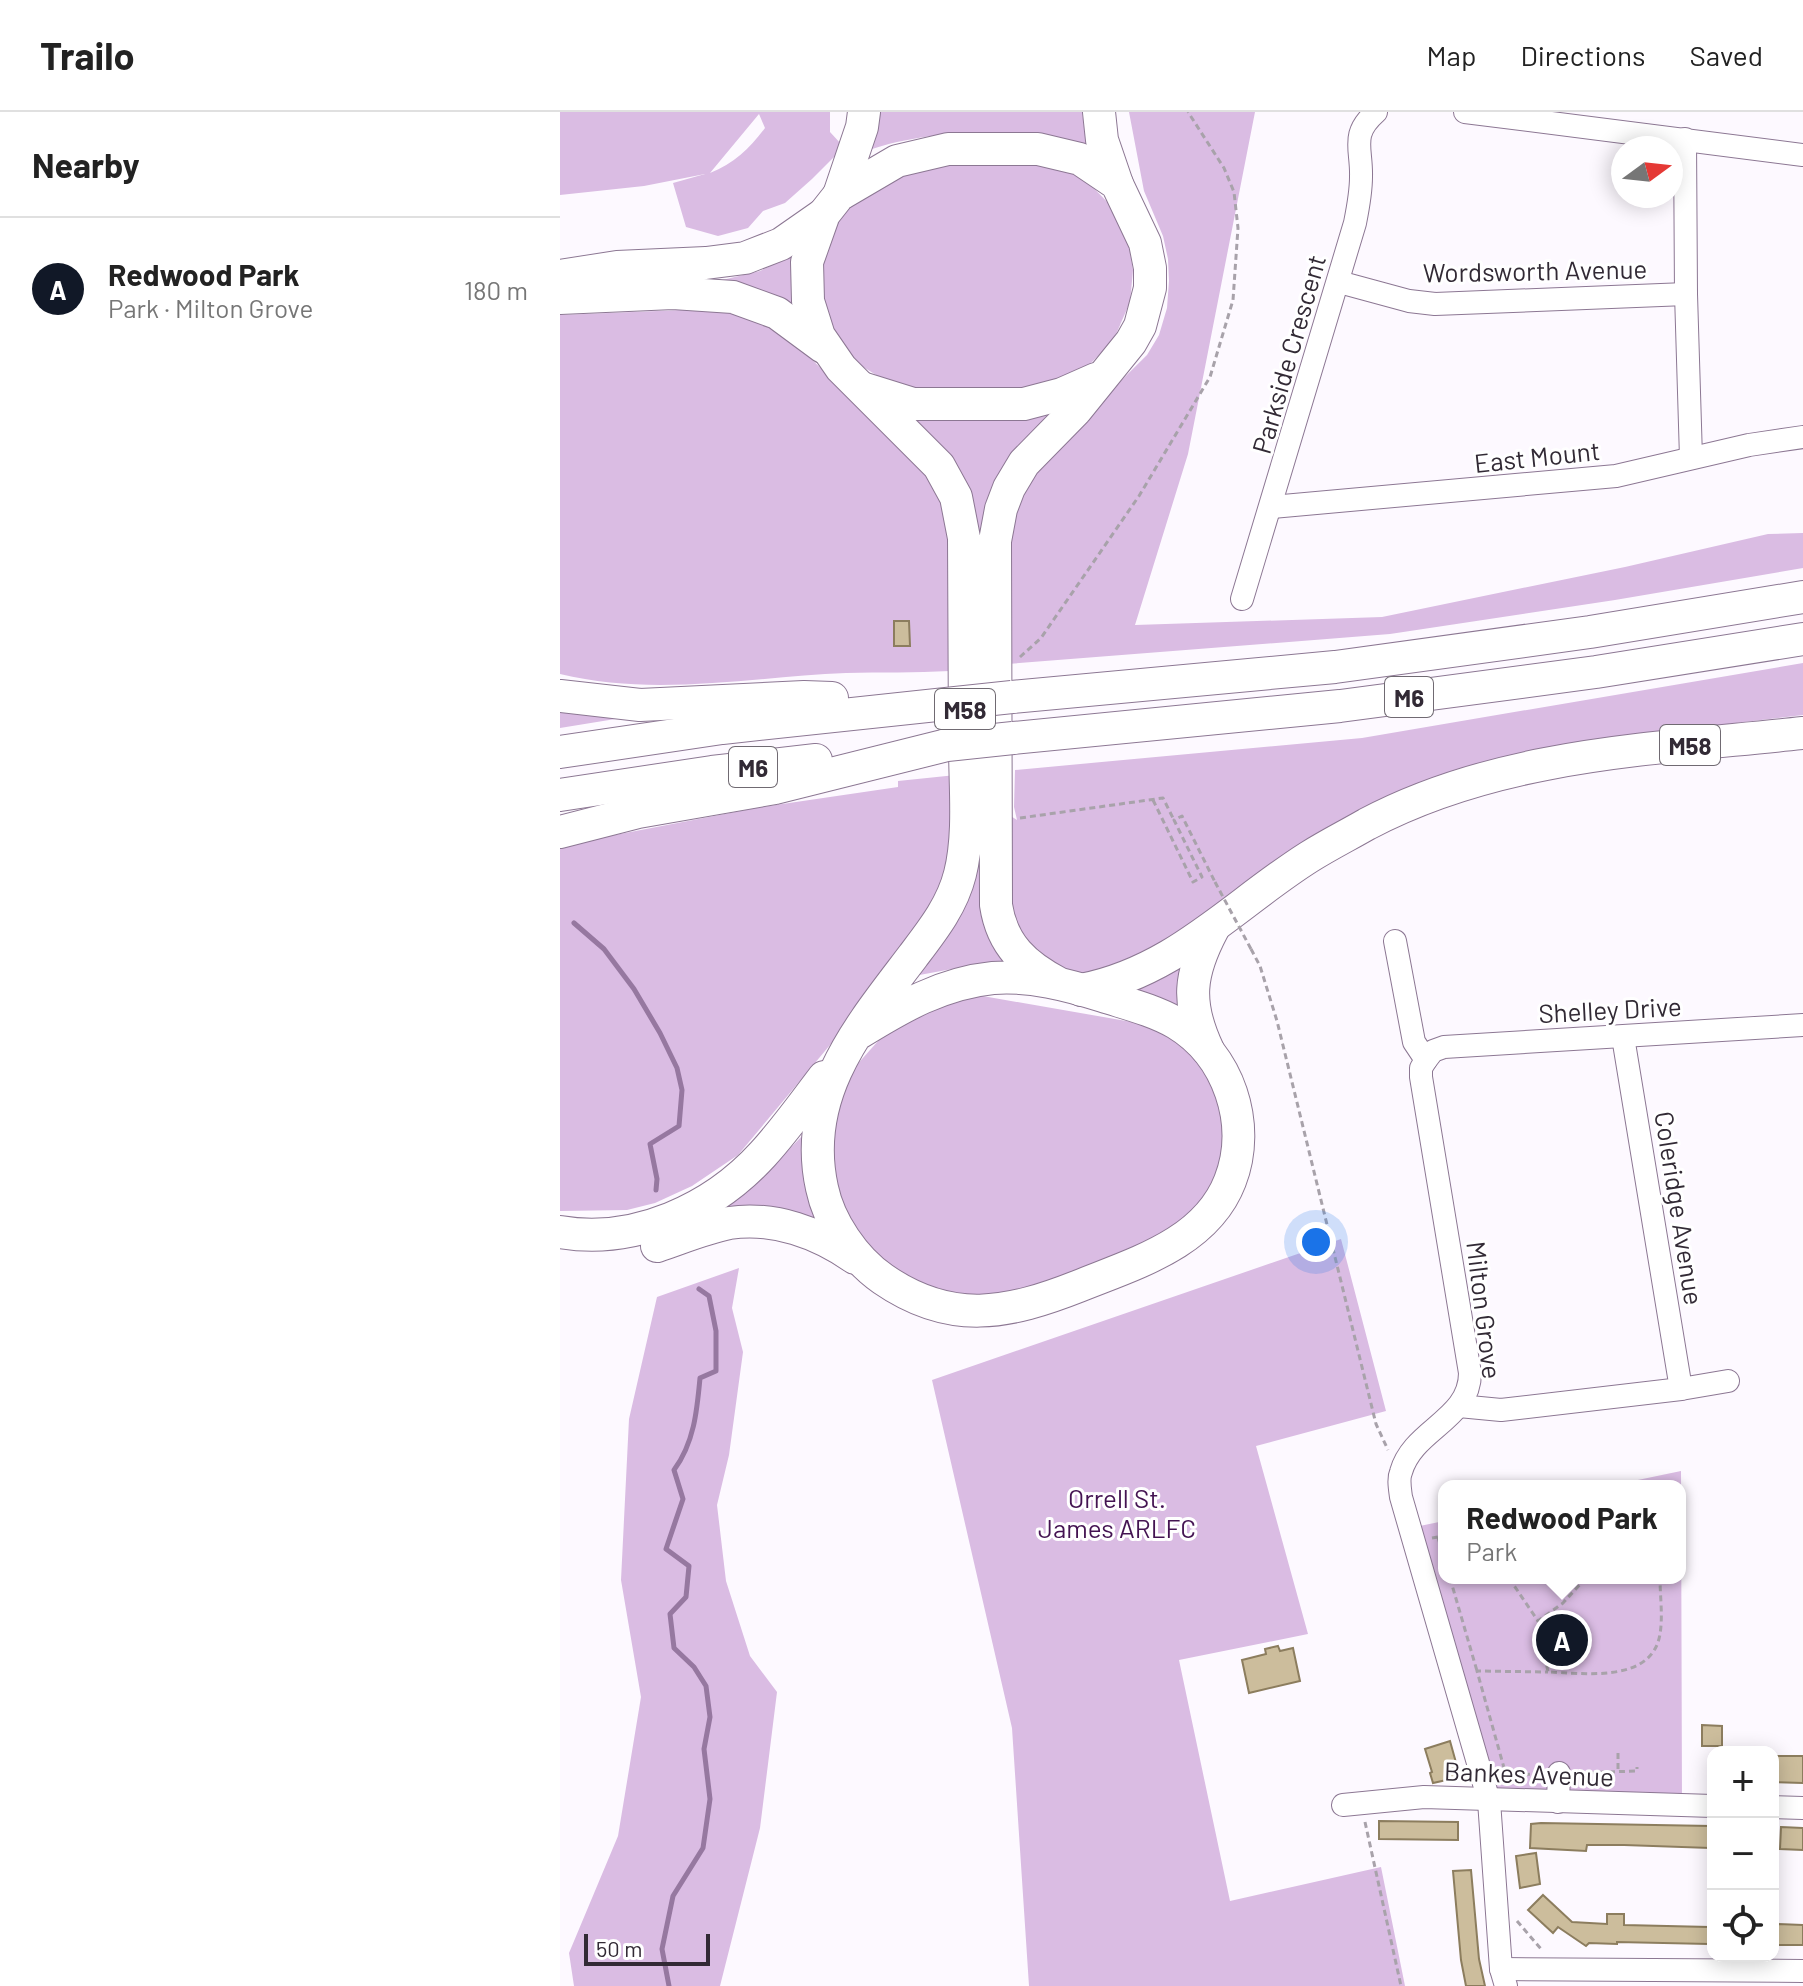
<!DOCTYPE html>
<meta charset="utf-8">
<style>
:root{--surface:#fff;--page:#f2f2f2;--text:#222;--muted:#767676;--line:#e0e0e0;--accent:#111827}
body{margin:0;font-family:Barlow,sans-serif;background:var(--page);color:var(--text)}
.controls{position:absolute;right:24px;bottom:24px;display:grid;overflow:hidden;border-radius:16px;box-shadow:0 4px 20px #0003}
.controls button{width:72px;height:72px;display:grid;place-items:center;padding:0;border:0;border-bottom:2px solid var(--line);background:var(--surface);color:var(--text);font:40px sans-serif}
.compass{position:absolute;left:1051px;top:24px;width:72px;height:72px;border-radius:50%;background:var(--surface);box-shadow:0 4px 20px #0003;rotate:75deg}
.scale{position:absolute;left:24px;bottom:20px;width:126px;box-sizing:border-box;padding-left:8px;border:4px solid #322a35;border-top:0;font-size:22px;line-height:28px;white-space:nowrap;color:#322a35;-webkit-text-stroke:6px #fff;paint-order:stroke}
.you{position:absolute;left:756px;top:1130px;width:28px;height:28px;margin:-20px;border:6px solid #fff;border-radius:50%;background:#1a73e8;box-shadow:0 0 0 12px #1a73e833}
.badge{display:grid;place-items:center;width:52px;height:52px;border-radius:50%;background:var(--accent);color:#fff;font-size:26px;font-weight:700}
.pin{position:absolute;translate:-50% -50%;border:4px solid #fff;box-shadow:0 2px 8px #0006}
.popup{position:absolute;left:878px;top:1368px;width:248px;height:104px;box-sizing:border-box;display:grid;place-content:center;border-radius:16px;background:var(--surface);filter:drop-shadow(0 2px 6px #0005);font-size:26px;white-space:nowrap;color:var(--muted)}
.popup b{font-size:30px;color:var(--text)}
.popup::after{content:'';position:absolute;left:50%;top:100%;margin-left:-16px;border:16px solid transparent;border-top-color:var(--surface)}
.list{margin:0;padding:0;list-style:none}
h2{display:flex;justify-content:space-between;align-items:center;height:104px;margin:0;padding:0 32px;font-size:34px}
h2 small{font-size:26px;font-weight:400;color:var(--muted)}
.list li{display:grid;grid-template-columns:52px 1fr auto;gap:24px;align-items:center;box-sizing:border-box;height:144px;padding:0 32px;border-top:2px solid var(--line)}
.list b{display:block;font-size:30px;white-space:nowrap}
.list p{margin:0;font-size:26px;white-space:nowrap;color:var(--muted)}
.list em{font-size:26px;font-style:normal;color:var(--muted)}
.icon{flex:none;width:44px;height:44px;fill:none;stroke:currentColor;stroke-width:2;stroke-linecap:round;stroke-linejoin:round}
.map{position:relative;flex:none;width:1243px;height:1874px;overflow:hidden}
header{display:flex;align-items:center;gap:48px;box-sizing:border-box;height:112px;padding:0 40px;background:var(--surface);border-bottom:2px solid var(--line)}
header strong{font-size:38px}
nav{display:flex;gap:44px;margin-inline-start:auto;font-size:28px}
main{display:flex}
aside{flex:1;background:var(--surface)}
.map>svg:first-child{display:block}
.green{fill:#dabce3;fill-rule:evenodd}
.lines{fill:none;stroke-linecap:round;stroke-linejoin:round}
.stream{stroke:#9678a0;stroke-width:5}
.building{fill:#ccbd9c;stroke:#8c7d5e;stroke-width:2}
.minor-casing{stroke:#8c7793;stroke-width:24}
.highway-casing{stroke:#8c7793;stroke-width:34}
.path{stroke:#a8a2aa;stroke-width:3;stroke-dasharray:6 4;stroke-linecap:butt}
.minor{stroke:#fff;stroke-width:22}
.highway{stroke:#fff;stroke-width:32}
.highway-bridge-casing{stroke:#8c7793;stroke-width:34;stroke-linecap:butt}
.path-bridge{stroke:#a8a2aa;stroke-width:3;stroke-dasharray:6 4;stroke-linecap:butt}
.highway-bridge{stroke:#fff;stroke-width:32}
.labels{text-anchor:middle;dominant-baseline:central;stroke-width:6;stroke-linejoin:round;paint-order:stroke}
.shield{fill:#fff;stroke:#706a72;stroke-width:2}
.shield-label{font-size:24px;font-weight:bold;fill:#322a35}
.street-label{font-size:26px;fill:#322a35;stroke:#fff}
.park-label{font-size:26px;fill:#441352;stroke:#fff}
</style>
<header>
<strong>Trailo</strong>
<nav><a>Map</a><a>Directions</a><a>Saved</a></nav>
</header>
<main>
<aside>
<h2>Nearby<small></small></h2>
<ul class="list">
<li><span class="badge">A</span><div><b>Redwood Park</b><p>Park · Milton Grove</p></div><em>180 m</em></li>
</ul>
</aside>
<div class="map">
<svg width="1243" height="1874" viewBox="0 0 1243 1874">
<rect width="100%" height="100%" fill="#fdf9ff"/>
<g class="green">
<path d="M0 0H270V20L282 33 275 44 252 67 225 91 203 99 188 116 158 124 126 115 113 71 145 62 84 74 0 83ZM199 2 205 16C190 36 174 52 150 61Z"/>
<path d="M314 0H522L527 36C474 11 358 18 304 40Z"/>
<path d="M569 0H695L628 342 575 513 822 505 1065 455 1208 422 1243 421V456L1055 488 830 522 447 552V429L463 378 498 331 587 243 599 223 607 196 609 169 608 147 603 124 584 79Z"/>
<path d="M468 48 522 64 555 98 568 127 573 158 570 190 557 220 548 234 525 257 481 277H354L324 268 297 251 276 228 256 169 271 107 332 56Z"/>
<path d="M238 141 240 205 158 169 200 159Z"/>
<path d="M150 193 199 208 233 229 366 359 388 404 390 559C355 561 321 560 286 561 191 565 94 585 0 562V203L121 198Z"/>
<path d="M340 299H495L423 430 416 429Z"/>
<path d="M1243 551V603L1102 620 934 655 541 862C523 860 502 860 486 851 439 824 449 749 446 701L457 708 454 695 455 658 802 626Z"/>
<path d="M0 593 86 602 0 616Z"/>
<path d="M417 661 455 857 403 855 354 864Z"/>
<path d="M396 663 393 744 357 829 178 1043 132 1074 95 1091 67 1098 0 1099V737L39 726 196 696 338 675V669Z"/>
<path d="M631 842 628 906 552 879Z"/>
<path d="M417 883 572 910 605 921 641 950 665 1006 658 1064 645 1091 618 1117 466 1181 395 1185 360 1174 325 1153 294 1120 277 1086 271 1010 294 956 335 910Z"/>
<path d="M244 1022 263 1114 163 1096 200 1067Z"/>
<path d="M781 1127 826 1299 696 1334 748 1522 619 1548 670 1789 821 1755 845 1874H469L452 1616 372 1268Z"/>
<path d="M179 1156 172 1196 183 1240 169 1343 157 1393 166 1469 190 1544 217 1580 200 1716 160 1874H14L9 1841 58 1724 81 1585 61 1468 69 1307 97 1185Z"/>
<path d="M1121 1359 1122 1694 929 1689 850 1416 884 1409V1466H1120V1374H1049Z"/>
</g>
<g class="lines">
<g class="stream">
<path d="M14 811 44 837 74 877 100 921 117 956 122 978 119 1014 90 1032 97 1067 96 1078"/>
<path d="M109 1874 102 1837 113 1784 143 1736 150 1687 144 1637 150 1605 146 1574 134 1555 114 1536 110 1502 126 1485 129 1454 106 1437 123 1387 114 1358C134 1331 137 1299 140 1266L156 1259V1219L149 1184 139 1177"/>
</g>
</g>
<g class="building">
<path d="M334 509H349L350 534H334Z"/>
<path d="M718 1534 720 1539 733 1536 740 1569 689 1581 682 1548 706 1542 705 1537Z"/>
<path d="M1142 1613 1162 1614V1634H1142Z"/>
<path d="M890 1629 900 1665 873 1671 870 1661 872 1660 865 1637Z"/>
<path d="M1213 1644H1243V1671L1213 1670Z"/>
<path d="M819 1709 898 1710V1728L819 1727Z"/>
<path d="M981 1711 1151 1714 1150 1736 1064 1733H1027L1026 1739 970 1736 971 1712Z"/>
<path d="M1221 1715 1243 1716V1738L1220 1737Z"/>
<path d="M976 1741 980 1772 960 1776 956 1744Z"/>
<path d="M911 1758 919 1847 925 1874H906L901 1848 893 1759Z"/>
<path d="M983 1783 1012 1810 1047 1812V1802H1064V1813L1149 1815V1832L1057 1830V1832L1029 1831 1026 1834 998 1815 993 1821 968 1798Z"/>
<path d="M1218 1812 1243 1813V1833H1218Z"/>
</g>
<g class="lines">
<g class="minor-casing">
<g id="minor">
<path d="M905 0 1243 43"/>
<path d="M1125 27 1126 182 1131 346"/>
<path d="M779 170 849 189 875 192 1126 182"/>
<path d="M712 395 1056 364 1189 333 1243 325"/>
<path d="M682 487 795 111C798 96 801 80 801 65 802 36 790 23 816 0"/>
<path d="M835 829 854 930 866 948 861 956V965L910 1261C910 1308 853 1317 841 1360 838 1367 840 1377 841 1385L929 1689 941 1857 946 1874"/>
<path d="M1063 925 1121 1277"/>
<path d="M866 948 873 939 884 935 1243 913"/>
<path d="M899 1294 941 1298 1121 1277 1168 1269"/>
<path d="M998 1690 999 1661"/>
<path d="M783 1693 864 1685 1153 1694"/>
<path d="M1213 1695 1243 1696"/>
<path d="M941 1857 1243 1859"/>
</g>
</g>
<g class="highway-casing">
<g id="highway">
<path d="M539 0 542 28 557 72"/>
<path d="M279 83 302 15 304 0"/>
<path d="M0 164 57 155 146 151 185 146 221 132 264 102"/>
<path d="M0 186 113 181 173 185 217 201 263 235"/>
<path d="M305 277 353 292H464L502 282 536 267"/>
<path d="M0 584 80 593 244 585 272 586"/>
<path d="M452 585 775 555 1030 520 1243 485"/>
<path d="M453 626 780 594 1036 560 1243 527"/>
<path d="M0 640 162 616 386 592"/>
<path d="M0 683 152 660 256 648"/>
<path d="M0 720 78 700 215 676 387 633"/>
<path d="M521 878C615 860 673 793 749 745 768 733 788 723 807 712 941 641 1096 637 1243 621"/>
<path d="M299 921C341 895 382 871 433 866 470 863 508 873 543 884 568 892 593 898 616 911 669 943 692 1012 670 1069 646 1131 576 1151 519 1174 448 1202 391 1214 323 1167 294 1147 269 1110 262 1076 241 982 300 914 353 844 372 819 392 794 400 762 410 722 405 675 405 633 405 564 404 495 404 426L396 385 379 354 281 256 259 224 248 189 247 150 264 102 279 83 337 49 388 37H478L520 47 557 72 585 131 590 156V176L580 214 571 230 516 298 464 351 449 376 441 397 435 429 436 793C442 833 465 854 500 872"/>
<path d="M648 938C626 891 629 862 653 817"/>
<path d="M0 1120C75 1133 153 1097 203 1042 225 1018 244 991 264 965"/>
<path d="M97 1134C121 1126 144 1116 169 1111 214 1104 259 1121 295 1146"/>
</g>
</g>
<g class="path">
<path d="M460 545 481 526 579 384 650 265 673 188 678 116 674 80 664 56 628 0"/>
<path d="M593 688 633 770 642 765 614 708 622 704 655 770"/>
<path d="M460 706 603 686 614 708"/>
<path d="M691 837 700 854 717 909 816 1312 828 1338"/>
<path d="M878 1425 884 1447"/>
<path d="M872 1426 884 1424"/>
<path d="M890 1466 917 1559"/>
<path d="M949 1466 978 1509"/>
<path d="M1026 1466 1003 1491 978 1509 988 1560C1023 1561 1092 1572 1100 1522 1103 1504 1100 1484 1100 1466"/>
<path d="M1058 1641V1659"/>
<path d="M1019 1661 1077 1659V1655"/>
<path d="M980 1662 946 1663 917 1559 988 1560"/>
<path d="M805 1710 841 1874"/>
<path d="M957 1809 981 1837"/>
</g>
<use href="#minor" class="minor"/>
<use href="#highway" class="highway"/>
<g class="highway-bridge-casing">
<g id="highway-bridge">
<path d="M386 592 452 585"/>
<path d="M387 633 453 626"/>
</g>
</g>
<path class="path-bridge" d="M655 770 691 837"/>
<use href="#highway-bridge" class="highway-bridge"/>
</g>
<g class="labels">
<g class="shield">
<rect x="825" y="565" width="48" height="40" rx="6"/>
<rect x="375" y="577" width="60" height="40" rx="6"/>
<rect x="1100" y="613" width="60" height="40" rx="6"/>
<rect x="169" y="635" width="48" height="40" rx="6"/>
</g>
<g class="shield-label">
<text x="849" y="585">M6</text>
<text x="405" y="597">M58</text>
<text x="1130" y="633">M58</text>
<text x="193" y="655">M6</text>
</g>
<g class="street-label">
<text transform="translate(975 158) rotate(-1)">Wordsworth Avenue</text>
<text transform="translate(728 242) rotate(-74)">Parkside Crescent</text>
<text transform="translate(977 344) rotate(-6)">East Mount</text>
<text transform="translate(1050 897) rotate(-3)">Shelley Drive</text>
<text transform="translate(1120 1096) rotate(81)">Coleridge Avenue</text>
<text transform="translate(925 1198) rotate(83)">Milton Grove</text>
<text transform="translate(969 1661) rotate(2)">Bankes Avenue</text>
</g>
<g class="park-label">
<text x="557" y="1385">Orrell St.<tspan x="557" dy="30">James ARLFC</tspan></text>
</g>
</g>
</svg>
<div class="controls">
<button>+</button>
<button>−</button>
<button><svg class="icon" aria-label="locate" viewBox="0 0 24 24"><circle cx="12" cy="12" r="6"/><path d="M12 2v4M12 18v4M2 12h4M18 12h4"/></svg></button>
</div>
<svg class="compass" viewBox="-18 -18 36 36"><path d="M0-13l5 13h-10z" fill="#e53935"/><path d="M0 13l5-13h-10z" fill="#767676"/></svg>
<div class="scale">50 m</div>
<div class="you"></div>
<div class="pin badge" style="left:1002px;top:1528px">A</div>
<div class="popup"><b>Redwood Park</b>Park</div>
</div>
</main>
